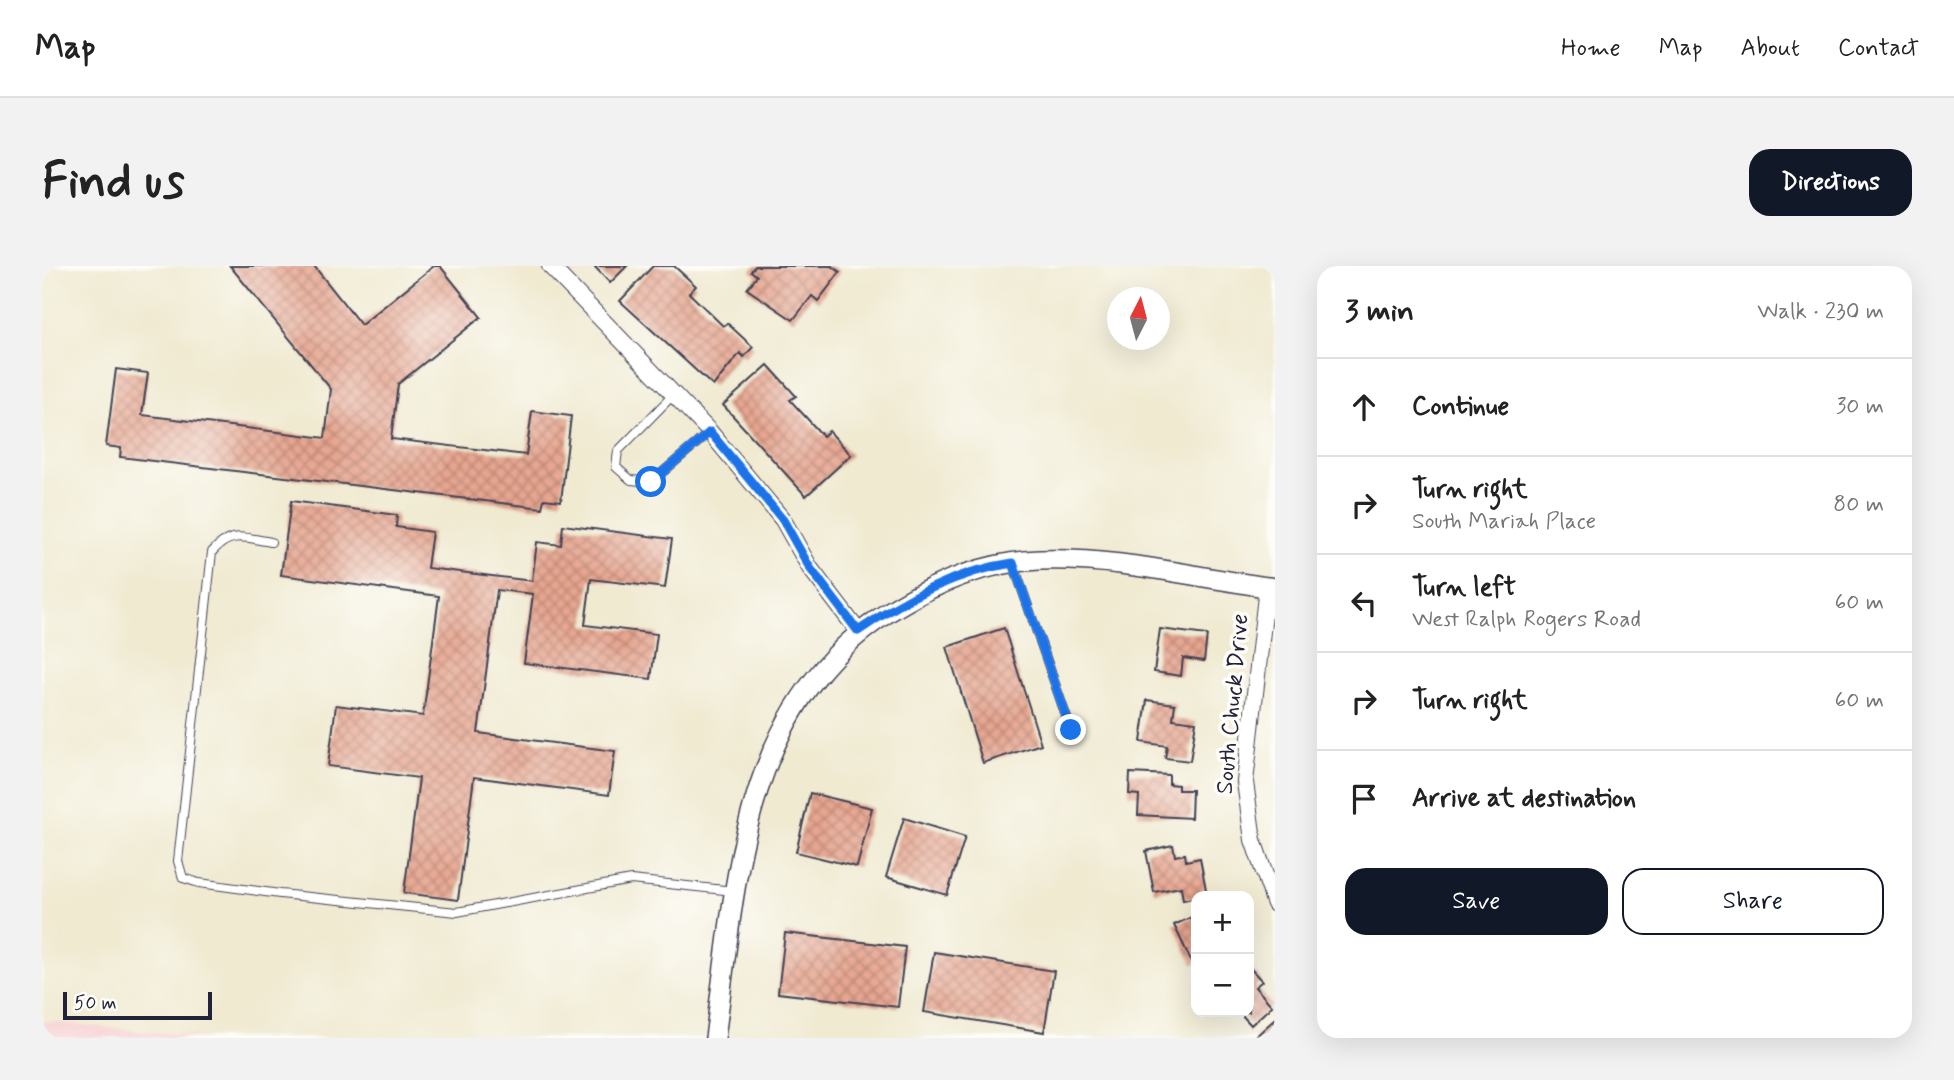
<!DOCTYPE html>
<meta charset="utf-8">
<style>
:root{--surface:#fff;--page:#f2f2f2;--text:#222;--muted:#767676;--line:#e0e0e0;--accent:#111827}
body{margin:0;font-family:Mynerve,sans-serif;background:var(--page);color:var(--text)}
.controls{position:absolute;right:21px;bottom:21px;display:grid;overflow:hidden;border-radius:14px;box-shadow:0 7px 28px #0002}
.controls button{width:63px;height:63px;display:grid;place-items:center;padding:0;border:0;border-bottom:2px solid var(--line);background:var(--surface);color:var(--text);font:35px sans-serif}
.compass{position:absolute;left:1065px;top:21px;width:63px;height:63px;border-radius:50%;background:var(--surface);box-shadow:0 7px 28px #0002;rotate:6deg}
.scale{position:absolute;left:21px;bottom:18px;width:149px;box-sizing:border-box;padding-left:7px;border:4px solid #22223b;border-top:0;font-size:19px;line-height:24px;white-space:nowrap;color:#22223b;-webkit-text-stroke:5px #fdfcf7;paint-order:stroke}
.stop{position:absolute;width:21px;height:21px;margin:-16px;border:5px solid #1a73e8;border-radius:50%;background:#fff}
.stop.end{background:#1a73e8;border-color:#fff;box-shadow:0 2px 7px #0008}
.list{margin:0;padding:0;list-style:none}
h2{display:flex;justify-content:space-between;align-items:center;height:91px;margin:0;padding:0 28px;font-size:30px}
h2 small{font-size:23px;font-weight:400;color:var(--muted)}
.list li{display:grid;grid-template-columns:46px 1fr auto;gap:21px;align-items:center;box-sizing:border-box;height:98px;padding:0 28px;border-top:2px solid var(--line)}
.list b{display:block;font-size:26px;white-space:nowrap}
.list p{margin:0;font-size:23px;white-space:nowrap;color:var(--muted)}
.list em{font-size:23px;font-style:normal;color:var(--muted)}
.actions{display:flex;gap:14px;padding:21px 28px}
.actions a{flex:1;padding:16px 0;border:2px solid var(--accent);border-radius:21px;text-align:center;font-size:24px;color:var(--accent)}
.actions .main{background:var(--accent);color:#fff}
.icon{flex:none;width:38px;height:38px;fill:none;stroke:currentColor;stroke-width:2;stroke-linecap:round;stroke-linejoin:round}
.map{position:relative;flex:none;width:1233px;height:772px;overflow:hidden;border-radius:21px}
header{display:flex;align-items:center;gap:42px;box-sizing:border-box;height:98px;padding:0 35px;background:var(--surface);border-bottom:2px solid var(--line)}
header strong{font-size:33px}
nav{display:flex;gap:38px;margin-inline-start:auto;font-size:24px}
.intro{display:flex;align-items:center;justify-content:space-between;box-sizing:border-box;height:168px;padding:0 42px}
h1{margin:0;font-size:49px}
.button{padding:18px 32px;border-radius:21px;background:var(--accent);color:#fff;font-size:24px;font-weight:700}
main{display:flex;gap:42px;padding:0 42px}
aside{flex:1;background:var(--surface);border-radius:21px;box-shadow:0 7px 28px #0002}
.map>svg:first-child{display:block}
.built{fill:#f7cfd2}
.building{fill:url(#building-cross-hatch)}
.lines{fill:none;stroke-linecap:round;stroke-linejoin:round}
.service-casing{stroke:#414052;stroke-width:10}
.minor-casing{stroke:#414052;stroke-width:18}
.tertiary-casing{stroke:#414052;stroke-width:22}
.service{stroke:#fff;stroke-width:8}
.minor{stroke:#fff;stroke-width:16}
.tertiary{stroke:#fff;stroke-width:19}
.route{stroke:#1a73e8;stroke-width:9}
.labels{text-anchor:middle;dominant-baseline:central;stroke-width:7;stroke-linejoin:round;paint-order:stroke}
.street-label{font-size:24px;fill:#22223b;stroke:#fdfcf7}
</style>
<header>
<strong>Map</strong>
<nav><a>Home</a><a>Map</a><a>About</a><a>Contact</a></nav>
</header>
<div class="intro"><h1>Find us</h1><a class="button">Directions</a></div>
<main>
<div class="map">
<svg width="1233" height="772" viewBox="0 0 1233 772">
<defs>
<pattern id="building-cross-hatch" width="8" height="8" patternUnits="userSpaceOnUse" patternTransform="scale(1.75)"><rect width="8" height="8" fill="#e7a690"/><path d="M0 0l8 8M0 8l8-8" fill="none" stroke="#bb8777"/></pattern>
</defs>
<rect width="100%" height="100%" fill="#fdfcf7"/>
<filter id="ink" filterUnits="userSpaceOnUse"><feTurbulence type="fractalNoise" baseFrequency=".0143" numOctaves="2"/><feDisplacementMap in="SourceGraphic" scale="14" xChannelSelector="R" yChannelSelector="G"/><feConvolveMatrix kernelMatrix="1 2 1 2 8 2 1 2 1" color-interpolation-filters="sRGB"/></filter>
<filter id="wash" filterUnits="userSpaceOnUse"><feTurbulence type="fractalNoise" baseFrequency=".00686" numOctaves="4" result="noise"/><feDisplacementMap in="SourceGraphic" scale="28" xChannelSelector="R" yChannelSelector="G"/><feGaussianBlur stdDeviation="1.57" result="paint"/><feColorMatrix in="noise" values="0 0 0 0 0 0 0 0 0 0 0 0 0 0 0 0 0 1.4 0 .05"/><feComposite in="paint" operator="in"/></filter>
<g filter="url(#wash)">
<rect width="100%" height="100%" fill="#f0ead1"/>
<path class="built" d="M0 755 170 772H0Z"/>
<g id="blocks">
<g class="building">
<path d="M188 0H272L319 59 392 0H398L439 51 356 118 349 173 484 189 490 145 529 150 519 235 502 233 500 242 78 191 79 182 64 180 74 103 106 107 100 149 283 172 289 123Z"/>
<path d="M552 0H585L568 17Z"/>
<path d="M611 0H632L654 20 647 27 681 60 685 57 711 81 702 91 698 87 671 120 578 35Z"/>
<path d="M713 0H790L798 6 776 35 770 30 751 54 705 23 715 10 709 5Z"/>
<path d="M726 99 754 130 748 134 781 170 787 165 809 189 764 230 681 139Z"/>
<path d="M249 235 355 249 354 261 390 266 385 302 490 315 495 276 519 279 521 259 630 273 623 322 549 313 543 359 615 368 609 413 482 397 491 328 455 324 436 467 573 485 567 529 432 511 416 634 362 627 377 512 286 500 294 439 381 450 397 330 239 309Z"/>
<path d="M962 362 999 478 941 497 905 381Z"/>
<path d="M1118 363 1165 369 1162 395 1141 392 1139 410 1112 406Z"/>
<path d="M1105 434 1133 438 1131 453 1154 456 1148 495 1123 492 1125 480 1099 476Z"/>
<path d="M1088 507 1127 509V518L1136 519V524H1150L1149 552 1096 549 1097 529 1087 528Z"/>
<path d="M768 527 830 542 815 601 754 586Z"/>
<path d="M862 552 923 571 905 629 844 611Z"/>
<path d="M1131 579 1133 590 1143 588 1144 595 1158 592 1165 629 1141 634 1139 621 1112 626 1104 585Z"/>
<path d="M1154 649V697L1151 699 1132 659Z"/>
<path d="M743 667 863 681 856 741 736 727Z"/>
<path d="M892 686 1012 705 1002 766 882 746Z"/>
<path d="M1207 701 1220 715 1213 721 1230 740 1209 759 1197 746H1207Z"/>
<path d="M1233 753V772H1212Z"/>
</g>
</g>
</g>
<g filter="url(#ink)">
<use href="#blocks" fill-opacity="0" stroke="#414052" stroke-width="2"/>
<g class="lines">
<g class="service-casing">
<g id="service">
<path d="M632 128 576 185 574 201 589 214 609 216 668 166"/>
<path d="M229 276C203 272 189 264 170 286L136 595 141 612 157 617 238 628 415 646 589 614 692 625"/>
<path d="M971 297 1029 464"/>
</g>
</g>
<g class="minor-casing">
<g id="minor">
<path d="M508 0 668 166 741 254 768 302 816 365"/>
<path d="M1225 321 1203 516 1211 574 1233 638"/>
</g>
</g>
<g class="tertiary-casing">
<path id="tertiary" d="M673 772C695 608 700 432 858 339 900 314 947 296 997 294 1076 291 1155 312 1233 322"/>
</g>
<use href="#service" class="service"/>
<use href="#minor" class="minor"/>
<use href="#tertiary" class="tertiary"/>
</g>
</g>
<g class="lines" filter="url(#ink)">
<path class="route" d="M609 216 668 166 741 254 768 302 816 365C863 333 914 305 971 297L1029 464"/>
</g>
<g class="labels">
<g class="street-label">
<text transform="translate(1191 438) rotate(-85)">South Chuck Drive</text>
</g>
</g>
</svg>
<div class="controls">
<button>+</button>
<button>−</button>
</div>
<svg class="compass" viewBox="-18 -18 36 36"><path d="M0-13l5 13h-10z" fill="#e53935"/><path d="M0 13l5-13h-10z" fill="#767676"/></svg>
<div class="scale">50 m</div>
<div class="stop" style="left:609px;top:216px"></div>
<div class="stop end" style="left:1029px;top:464px"></div>
</div>
<aside>
<h2>3 min<small>Walk · 230 m</small></h2>
<ul class="list">
<li><svg class="icon" aria-label="ahead" viewBox="0 0 24 24"><path d="M12 20V5M6 11l6-6 6 6"/></svg><div><b>Continue</b></div><em>30 m</em></li>
<li><svg class="icon" aria-label="right" viewBox="0 0 24 24"><path d="M7 20v-9h11M14 6l5 5-5 5"/></svg><div><b>Turn right</b><p>South Mariah Place</p></div><em>80 m</em></li>
<li><svg class="icon" aria-label="left" viewBox="0 0 24 24"><path d="M17 20v-9H6M10 6l-5 5 5 5"/></svg><div><b>Turn left</b><p>West Ralph Rogers Road</p></div><em>60 m</em></li>
<li><svg class="icon" aria-label="right" viewBox="0 0 24 24"><path d="M7 20v-9h11M14 6l5 5-5 5"/></svg><div><b>Turn right</b></div><em>60 m</em></li>
<li><svg class="icon" aria-label="arrive" viewBox="0 0 24 24"><path d="M6 21V4h12l-3 4 3 4H6"/></svg><div><b>Arrive at destination</b></div></li>
</ul>
<div class="actions"><a class="main">Save</a><a>Share</a></div>
</aside>
</main>
